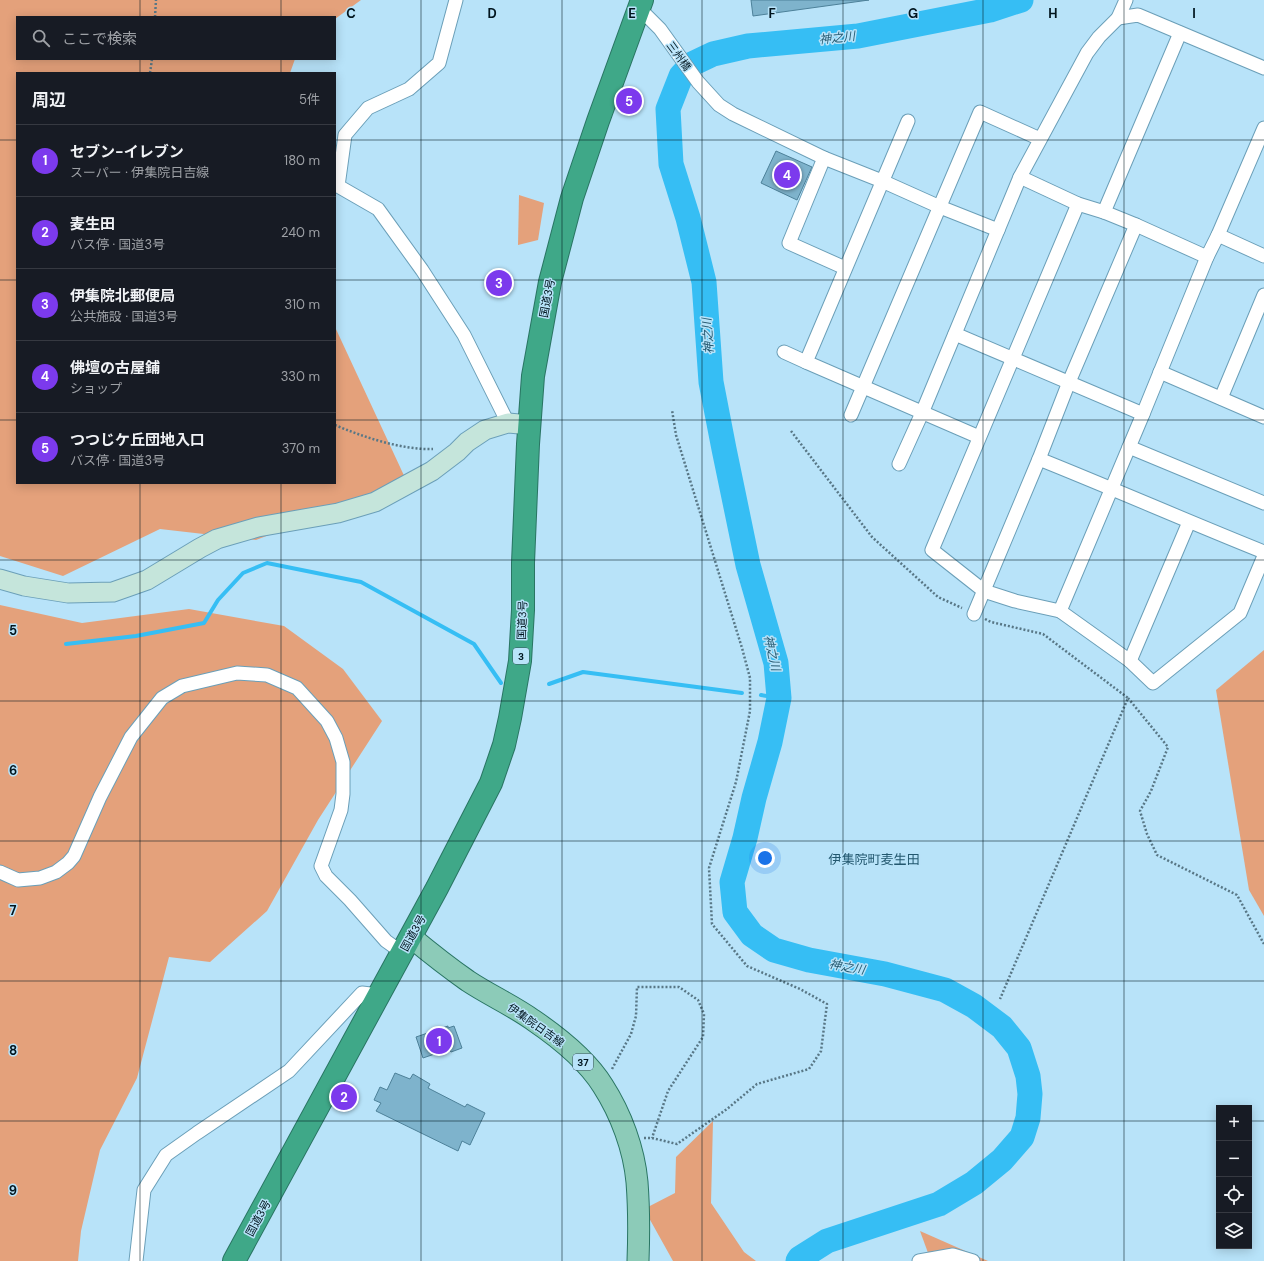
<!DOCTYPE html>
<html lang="ja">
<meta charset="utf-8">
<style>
:root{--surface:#171b24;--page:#242831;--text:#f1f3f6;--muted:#9ea1a6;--line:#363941;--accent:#7c3aed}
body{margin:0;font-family:"DM Sans","Noto Sans JP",sans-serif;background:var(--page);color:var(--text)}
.controls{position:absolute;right:12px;bottom:12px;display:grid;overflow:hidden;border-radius:0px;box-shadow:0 2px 10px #0003}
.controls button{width:36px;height:36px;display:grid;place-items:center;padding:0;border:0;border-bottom:1px solid var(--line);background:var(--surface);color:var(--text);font:20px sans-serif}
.you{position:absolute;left:765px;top:858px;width:14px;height:14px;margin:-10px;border:3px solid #fff;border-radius:50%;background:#1a73e8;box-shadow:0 0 0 6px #1a73e833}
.badge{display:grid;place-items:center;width:26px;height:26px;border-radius:50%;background:var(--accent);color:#fff;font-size:13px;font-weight:700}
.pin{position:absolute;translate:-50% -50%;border:2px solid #fff;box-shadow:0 1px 4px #0006}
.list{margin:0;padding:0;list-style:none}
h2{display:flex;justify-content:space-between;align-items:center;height:52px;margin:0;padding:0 16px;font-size:17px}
h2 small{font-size:13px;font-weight:400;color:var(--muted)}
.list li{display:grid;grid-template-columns:26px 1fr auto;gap:12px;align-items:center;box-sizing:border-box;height:72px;padding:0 16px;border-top:1px solid var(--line)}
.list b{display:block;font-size:15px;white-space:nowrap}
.list p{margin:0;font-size:13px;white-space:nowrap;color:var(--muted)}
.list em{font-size:13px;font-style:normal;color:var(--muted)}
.icon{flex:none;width:22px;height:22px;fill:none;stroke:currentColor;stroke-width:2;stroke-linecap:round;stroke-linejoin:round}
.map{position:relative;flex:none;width:1264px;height:1261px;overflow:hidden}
.search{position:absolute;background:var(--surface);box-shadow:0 2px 10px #0003;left:16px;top:16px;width:320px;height:44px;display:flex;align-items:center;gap:10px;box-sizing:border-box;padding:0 14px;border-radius:0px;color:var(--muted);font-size:15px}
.panel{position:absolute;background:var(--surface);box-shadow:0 2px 10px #0003;left:16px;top:72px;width:320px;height:412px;border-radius:0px}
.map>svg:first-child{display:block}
.green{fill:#e4a17b}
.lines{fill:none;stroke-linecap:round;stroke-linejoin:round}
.stream{stroke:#36bef4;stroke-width:4}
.river{stroke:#36bef4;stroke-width:25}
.building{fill:#7eb3cc;stroke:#4d8199}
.street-casing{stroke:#6b9fb8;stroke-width:15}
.secondary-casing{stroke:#6b9fb8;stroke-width:21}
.primary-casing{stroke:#297563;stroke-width:23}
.highway-casing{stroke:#297563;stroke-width:24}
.path{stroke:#587786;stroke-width:2.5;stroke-dasharray:2 2;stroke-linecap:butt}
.street{stroke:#fff;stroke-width:13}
.secondary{stroke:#c5e5db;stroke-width:19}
.primary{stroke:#8ccbb8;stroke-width:21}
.highway{stroke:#3fa888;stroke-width:22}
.grid{fill:none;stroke:#01151e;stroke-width:1;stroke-opacity:0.55}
.labels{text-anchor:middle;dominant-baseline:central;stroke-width:3;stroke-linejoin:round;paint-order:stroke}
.shield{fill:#b8e3f9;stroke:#385360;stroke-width:1}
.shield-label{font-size:10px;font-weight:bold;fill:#01151e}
.street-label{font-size:11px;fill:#01151e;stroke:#b8e3f9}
.water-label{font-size:12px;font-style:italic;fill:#285c73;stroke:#b8e3f9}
.quarter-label{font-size:13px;fill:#23586f;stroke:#b8e3f9}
.grid-label{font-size:13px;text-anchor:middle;font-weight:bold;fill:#01151e;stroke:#b8e3f9;stroke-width:3;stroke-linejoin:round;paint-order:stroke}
</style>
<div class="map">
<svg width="1264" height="1261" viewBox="0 0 1264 1261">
<rect width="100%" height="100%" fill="#b8e3f9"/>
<g class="green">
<path d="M0 0H361L335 19V17H17V59H295L290 73H17V483H335V327L407 482 256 540 160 529 63 576 0 556Z"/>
<path d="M519 195 544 203 538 240 518 245Z"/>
<path d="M0 605 82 623 189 609 284 626 343 669 382 721 318 820 267 911 210 962 169 957 137 1078 100 1150 81 1231 78 1261H0Z"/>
<path d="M1264 650V916L1249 890 1216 690Z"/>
<path d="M713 1121 711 1203 744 1252 756 1261H673L644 1209 675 1193 676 1157Z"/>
<path d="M920 1231 988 1261H931Z"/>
</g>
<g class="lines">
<g class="stream">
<path d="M66 644 136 636 204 623 218 600 243 573 267 563 361 582 474 644 501 683"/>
<path d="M549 684 583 672 742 693"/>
<path d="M761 695 779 698"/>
</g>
<path class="river" d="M798 1261 800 1258 827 1241 939 1204 974 1183 1002 1160 1022 1137 1028 1118 1030 1094 1028 1076 1019 1048 1002 1027 974 1006 945 990 885 974 809 960 774 950 752 935 735 912 732 882 745 838 754 798 770 742 779 698 776 663 748 565 724 449 711 382 704 282 688 218 671 164 668 109 681 76 692 64 713 54 748 46 858 36 990 10 1021 0"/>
</g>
<g class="building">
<path d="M751 0H869L753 16Z"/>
<path d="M776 151 812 167 797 200 761 183Z"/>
<path d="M448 1026V1028L454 1026 462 1048 451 1052 449 1049 423 1058 416 1037Z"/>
<path d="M395 1073 410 1079 413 1074 430 1084 428 1088 465 1107 467 1104 485 1113 470 1145 462 1141 458 1151 376 1111 381 1103 374 1100 380 1087 387 1090Z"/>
</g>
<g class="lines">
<g class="street-casing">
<g id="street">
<path d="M456 0 439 63 409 89 368 108 345 135 338 186 378 209 422 270 464 335 508 423"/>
<path d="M639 8 660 29 698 82 719 105 733 114 824 158 882 181 940 207 998 230"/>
<path d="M1118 18 1138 15 1264 68"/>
<path d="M908 121 806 362 979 437"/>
<path d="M824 158 789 243 845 268"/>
<path d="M1020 177 1078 204 1104 212 1136 225 1207 257 1218 235 1264 256"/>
<path d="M1078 204C1030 320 980 435 932 550L984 591 1015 601 1060 611 1130 661 1153 683 1240 613 1264 556"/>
<path d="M1104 212 1180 33"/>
<path d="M1218 235 1264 128"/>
<path d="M955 334 1143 414 1060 611"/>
<path d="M784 352 806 362"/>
<path d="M1160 372 1264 417"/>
<path d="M1221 398 1264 295"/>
<path d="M1143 414 1207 257"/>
<path d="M851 415 980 112 1040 139"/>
<path d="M1129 447 1264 503"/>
<path d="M1039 459C1114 489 1189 522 1264 552"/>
<path d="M899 464 922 413 1020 177 1087 53 1099 37 1118 18 1126 0"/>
<path d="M974 614 1039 459 1069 382 1136 225"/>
<path d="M1130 661 1189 522"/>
<path d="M0 872 18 880 40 878 56 872 68 863 74 856 100 797 131 737 162 698 182 686 237 673 267 675 297 688 327 721 336 738 343 762V794L341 810 321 866 326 876 350 900 386 941 393 946 404 950"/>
<path d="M136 1261 144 1190 166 1155 197 1133 289 1071 362 993 379 995"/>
<path d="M919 1261 953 1255 973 1261"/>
</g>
</g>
<g class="secondary-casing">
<path id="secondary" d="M0 579 24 586 68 593 113 592 147 580 200 548 217 539 258 527 338 513 375 502 432 471 457 452 467 442 485 430 508 423 530 425"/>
</g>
<g class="primary-casing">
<path id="primary" d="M411 937C429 952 448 967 468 981 489 995 512 1005 533 1020 558 1037 587 1060 603 1086 621 1114 634 1149 637 1182 639 1208 639 1235 638 1261"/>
</g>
<g class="highway-casing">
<path id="highway" d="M234 1261 437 888 491 783 504 745 510 718 520 661 523 610V563L528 444 533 376 550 282 572 198 598 121 642 0"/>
</g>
<g class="path">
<path d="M155 17 156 0"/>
<path d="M150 73 152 59"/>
<path d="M335 425C363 437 402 450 433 449"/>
<path d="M791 431 872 537 938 597 962 608"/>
<path d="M985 619 991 622 1043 634 1128 698 1000 999"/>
<path d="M1128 698 1168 747 1151 791 1140 811 1147 834 1157 855 1237 895 1264 944"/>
<path d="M612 1069 631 1034 636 1016 637 987H679L698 1000 704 1014 703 1037 668 1091 652 1138"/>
<path d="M644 1138H652L677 1144 727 1109 757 1084 809 1069 821 1051 827 1004 800 989 747 966 712 924 709 868 736 782 750 711V678L742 648 676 435 672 410"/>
</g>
<use href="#street" class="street"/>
<use href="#secondary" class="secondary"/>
<use href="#primary" class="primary"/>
<use href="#highway" class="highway"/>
</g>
<path class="grid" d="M140 0V17M281 0V17M421 0V1261M562 0V1261M702 0V1261M843 0V1261M983 0V1261M1124 0V1261M140 59V73M281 59V73M0 140H17M335 140H1264M0 280H17M335 280H1264M0 420H17M335 420H1264M140 483V1261M281 483V1261M0 560H1264M0 701H1264M0 841H1264M0 981H1264M0 1121H1219M1249 1121H1264"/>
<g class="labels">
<g class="shield">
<rect x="513" y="648" width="16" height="16" rx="3"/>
<rect x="573" y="1054" width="20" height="16" rx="3"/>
</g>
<g class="shield-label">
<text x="521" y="656">3</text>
<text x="583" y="1062">37</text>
</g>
<g class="street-label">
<text transform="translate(679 56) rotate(54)">三州橋</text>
<text transform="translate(547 298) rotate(-79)">国道3号</text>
<text transform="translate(522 620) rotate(-88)">国道3号</text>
<text transform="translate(413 933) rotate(-61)">国道3号</text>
<text transform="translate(536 1025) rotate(35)">伊集院日吉線</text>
<text transform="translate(258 1218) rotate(-62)">国道3号</text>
</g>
<g class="water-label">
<text transform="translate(837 38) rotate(-6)">神之川</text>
<text transform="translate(708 336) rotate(-94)">神之川</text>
<text transform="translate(772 653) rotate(77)">神之川</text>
<text transform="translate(847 967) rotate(10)">神之川</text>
</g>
<g class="quarter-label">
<text x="874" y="859">伊集院町麦生田</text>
</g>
</g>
<g class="grid-label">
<text x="351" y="18">C</text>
<text x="492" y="18">D</text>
<text x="632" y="18">E</text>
<text x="772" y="18">F</text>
<text x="913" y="18">G</text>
<text x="1053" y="18">H</text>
<text x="1194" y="18">I</text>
<text x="13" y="635">5</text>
<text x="13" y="775">6</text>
<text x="13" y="915">7</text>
<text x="13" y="1055">8</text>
<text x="13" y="1195">9</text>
</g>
</svg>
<div class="controls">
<button>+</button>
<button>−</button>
<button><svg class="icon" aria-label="locate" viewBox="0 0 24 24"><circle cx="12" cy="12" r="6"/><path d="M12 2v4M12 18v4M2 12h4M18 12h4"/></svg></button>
<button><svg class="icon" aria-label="layers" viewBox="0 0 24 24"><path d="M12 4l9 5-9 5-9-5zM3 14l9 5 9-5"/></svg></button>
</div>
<div class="you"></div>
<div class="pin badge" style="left:439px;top:1041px">1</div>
<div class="pin badge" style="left:344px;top:1097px">2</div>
<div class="pin badge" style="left:499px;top:283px">3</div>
<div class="pin badge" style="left:787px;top:175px">4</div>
<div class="pin badge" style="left:629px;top:101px">5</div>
<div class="search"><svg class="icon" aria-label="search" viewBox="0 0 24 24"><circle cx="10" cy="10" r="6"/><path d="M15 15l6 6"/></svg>ここで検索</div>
<section class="panel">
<h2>周辺<small>5件</small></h2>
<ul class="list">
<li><span class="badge">1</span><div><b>セブン-イレブン</b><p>スーパー · 伊集院日吉線</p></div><em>180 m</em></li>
<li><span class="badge">2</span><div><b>麦生田</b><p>バス停 · 国道3号</p></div><em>240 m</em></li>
<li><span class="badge">3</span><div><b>伊集院北郵便局</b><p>公共施設 · 国道3号</p></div><em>310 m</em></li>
<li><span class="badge">4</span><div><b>佛壇の古屋鋪</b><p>ショップ</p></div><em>330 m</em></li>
<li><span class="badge">5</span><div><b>つつじケ丘団地入口</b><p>バス停 · 国道3号</p></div><em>370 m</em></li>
</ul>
</section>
</div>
